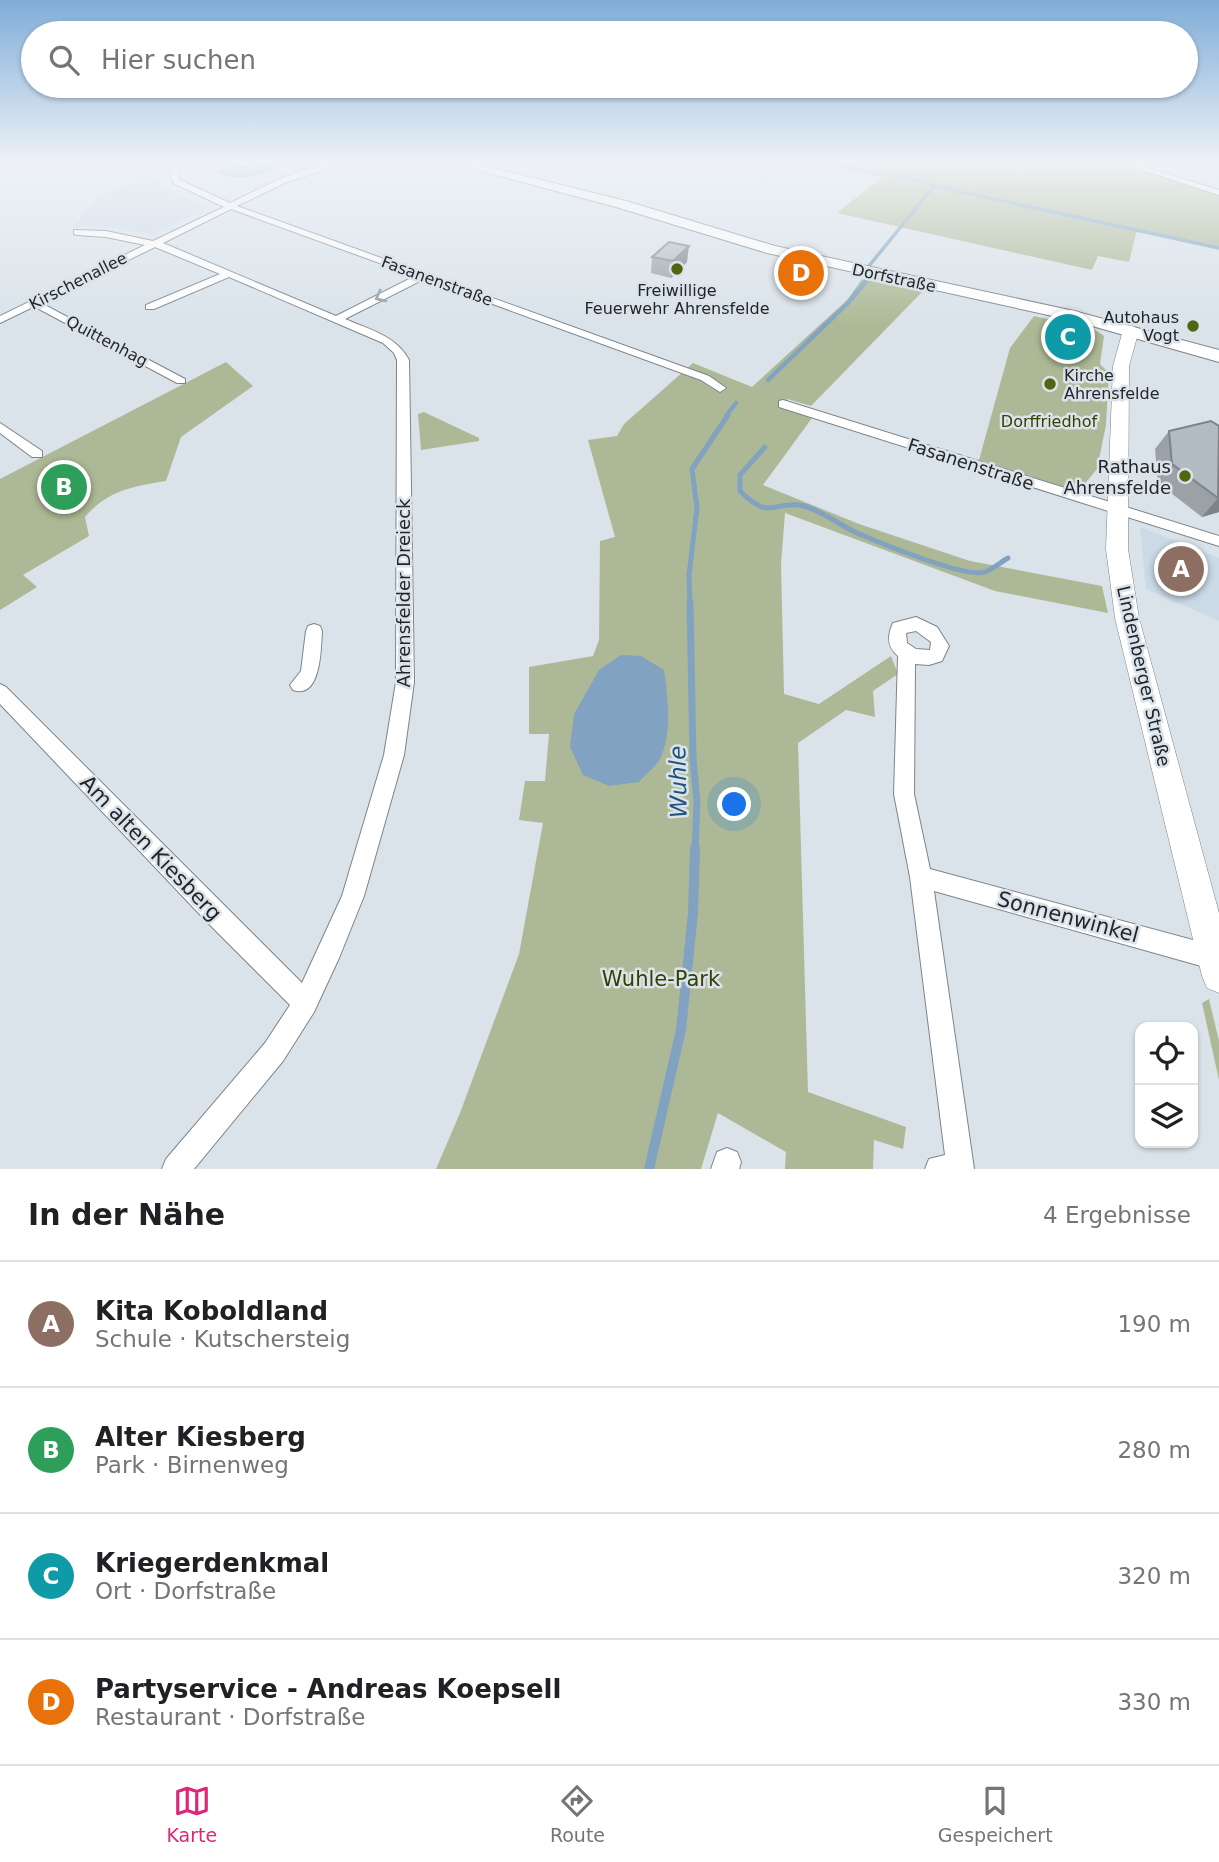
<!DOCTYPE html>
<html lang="de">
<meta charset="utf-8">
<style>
:root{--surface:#fff;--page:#f2f2f2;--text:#202124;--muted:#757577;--line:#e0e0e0;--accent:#db2777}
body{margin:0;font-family:"DejaVu Sans",sans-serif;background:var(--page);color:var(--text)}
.controls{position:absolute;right:21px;bottom:21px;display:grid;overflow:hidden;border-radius:14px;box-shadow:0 2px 5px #0004}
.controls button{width:63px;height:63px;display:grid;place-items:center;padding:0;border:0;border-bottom:2px solid var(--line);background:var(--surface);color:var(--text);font:35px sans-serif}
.you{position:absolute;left:735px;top:805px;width:24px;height:24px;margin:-18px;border:5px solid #fff;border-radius:50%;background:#1a73e8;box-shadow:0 0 0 10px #1a73e833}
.badge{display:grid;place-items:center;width:46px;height:46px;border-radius:50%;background:var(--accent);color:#fff;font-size:23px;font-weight:700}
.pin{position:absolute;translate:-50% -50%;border:4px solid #fff;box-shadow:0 2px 7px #0006}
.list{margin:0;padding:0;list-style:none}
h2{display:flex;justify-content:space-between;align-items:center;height:91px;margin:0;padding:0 28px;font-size:30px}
h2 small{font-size:23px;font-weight:400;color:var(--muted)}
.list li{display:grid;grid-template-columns:46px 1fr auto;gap:21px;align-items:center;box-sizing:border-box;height:126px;padding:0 28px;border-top:2px solid var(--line)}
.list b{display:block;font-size:26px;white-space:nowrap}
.list p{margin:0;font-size:23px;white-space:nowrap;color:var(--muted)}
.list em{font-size:23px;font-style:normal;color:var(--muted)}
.icon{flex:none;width:38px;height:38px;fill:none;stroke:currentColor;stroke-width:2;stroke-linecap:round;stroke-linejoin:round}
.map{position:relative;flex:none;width:1219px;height:1169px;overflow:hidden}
.search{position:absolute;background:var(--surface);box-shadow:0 2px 5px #0004;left:21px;right:21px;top:21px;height:77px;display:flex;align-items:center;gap:18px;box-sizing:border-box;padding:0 24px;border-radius:38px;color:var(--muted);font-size:26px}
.sheet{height:595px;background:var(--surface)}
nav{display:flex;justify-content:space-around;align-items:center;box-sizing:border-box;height:98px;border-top:2px solid var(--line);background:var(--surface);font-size:19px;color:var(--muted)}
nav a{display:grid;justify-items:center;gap:4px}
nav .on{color:var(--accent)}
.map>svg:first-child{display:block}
.built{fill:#ccdae8}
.green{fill:#adb996}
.water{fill:#81a3c1}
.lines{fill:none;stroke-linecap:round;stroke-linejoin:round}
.stream-far4{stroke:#81a3c1;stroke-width:3.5}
.stream-far3{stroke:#81a3c1;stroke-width:4.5}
.stream-far2{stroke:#81a3c1;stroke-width:5}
.stream-far1{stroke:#81a3c1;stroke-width:7}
.stream{stroke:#81a3c1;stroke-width:10}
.street-casing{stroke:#7c848b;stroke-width:2}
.secondary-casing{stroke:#7c848b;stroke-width:1}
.primary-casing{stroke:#7c848b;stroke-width:2}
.street{fill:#fff;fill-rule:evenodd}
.secondary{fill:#fff;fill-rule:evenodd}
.primary{fill:#fff;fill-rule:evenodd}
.wall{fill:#9aa1a7}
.shaded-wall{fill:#7d8388}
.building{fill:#b3bbc2;stroke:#7d8388;stroke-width:2}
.oneway{stroke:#9c9d9f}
.poi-dot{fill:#516613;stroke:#dae3ea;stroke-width:2.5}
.labels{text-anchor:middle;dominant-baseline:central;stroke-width:5;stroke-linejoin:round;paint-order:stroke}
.far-street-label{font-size:16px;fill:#232629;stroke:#dae3ea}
.far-poi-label{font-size:16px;fill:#232629;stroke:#dae3ea}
.far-park-label{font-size:16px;fill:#324100;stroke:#dae3ea}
.street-label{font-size:18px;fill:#232629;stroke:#dae3ea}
.poi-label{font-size:18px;fill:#232629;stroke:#dae3ea;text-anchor:end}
.near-street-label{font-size:21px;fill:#232629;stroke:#dae3ea}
.near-park-label{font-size:21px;fill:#324100;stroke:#dae3ea}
.near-water-label{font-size:23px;font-style:italic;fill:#1f537c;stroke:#dae3ea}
</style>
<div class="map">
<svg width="1219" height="1169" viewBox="0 0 1219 1169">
<rect width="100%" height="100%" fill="#dae3ea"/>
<g class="built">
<path d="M159 180 165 189 209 207 152 235 112 227 74 226 103 194 133 183Z"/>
<path d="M1140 527 1219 558V621L1146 589Z"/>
</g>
<g class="green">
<path d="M125 161H164V165L0 171V167Z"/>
<path d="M799 161H1114L1219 194V249L1137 230 1129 262 1098 256 1092 270 837 213 882 177Z"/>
<path d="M862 279 922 292 811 406 787 399 781 408 812 418 763 485 859 524 970 561 1102 586 1108 613 995 591 785 513 781 564 784 694 819 704 891 656 898 674 873 691 875 717 846 710 798 743 808 1092 906 1127 903 1149 874 1140 873 1169H785L786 1152 718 1113 701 1169H436L460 1113 519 954 543 823 519 820 525 781H545L549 734H529V667L593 656 599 640 600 541 615 537 588 440 617 436 624 424 693 363 752 387 847 300Z"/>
<path d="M1034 316 1094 329 1104 336 1100 364 1109 373 1106 425 1097 469 1078 492 979 460 1010 348Z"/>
<path d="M226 362 253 386 181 437 166 481C133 486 107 491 85 517L89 536 23 575 37 587 0 610V479Z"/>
<path d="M424 412 479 438V441L421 450 418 414Z"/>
<path d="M1209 999 1219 1041V1080L1202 1003Z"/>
</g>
<g class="water">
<path d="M269 164 276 168C264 177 228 182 217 172L231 166Z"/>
<path d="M621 655 641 656 664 670C668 696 672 732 661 757 657 766 645 775 639 782L609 786 583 775 570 747 574 714 599 670Z"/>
</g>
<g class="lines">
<g class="stream-far4">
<path d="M814 161 921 181"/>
<path d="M934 186 1219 248"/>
<path d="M869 266 934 186 921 181 928 161"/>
</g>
<g class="stream-far3">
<path d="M768 380 848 303 866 281"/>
<path d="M726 416 736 403"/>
</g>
<g class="stream-far2">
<path d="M765 447 740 475V491C772 523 773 499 804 506 822 511 840 525 857 533 878 542 967 579 985 572 993 569 1001 562 1008 558"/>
<path d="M690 604 689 575 697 508 692 469 728 415"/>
</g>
<path class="stream-far1" d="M690 603 693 758 697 803 695 850"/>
<path class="stream" d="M649 1169 681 1030 693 913 695 848"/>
<g class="street-casing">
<g id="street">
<path d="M180 161H187L178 173 180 180 230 203C267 185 310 161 352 161L287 182 237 206 709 376 726 388 720 392 701 380 424 279 345 319C368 329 397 336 409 360L414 682 404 755 364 896 339 958 314 1012 283 1061 194 1169H162L166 1159 265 1043 290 1005 208 923 0 704V684L6 687 302 983 342 896 384 755 396 682 397 360 394 353 383 343 229 277 154 309H146V305L220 274 155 247 41 303 185 379V383H177L39 309 33 307 0 323V316L145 245 106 237 77 235 74 234V230L106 231 153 241 224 207 173 183 170 173ZM231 209 415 276 336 316 163 243Z"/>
<path d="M1115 161H1126L1219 190V195Z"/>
<path d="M783 400 1219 536V546L779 407V401Z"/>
<path d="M0 423 42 451V457H32L0 433Z"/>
<path d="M916 617 937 627 949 646 942 661 929 665 915 664 914 794 930 869 1219 947V971L934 891 974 1169H925L929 1159 945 1155 910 877 894 794 898 656C887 647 887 636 893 623ZM916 631 931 642 930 650 916 649 907 643 906 633Z"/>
<path d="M314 624 320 626 322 631C321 648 321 700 293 690L290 685 301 671 306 631 308 626Z"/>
<path d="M727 1148 737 1152 741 1162 739 1169H711L717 1152Z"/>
</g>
</g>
<g class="secondary-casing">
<path id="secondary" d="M1131 325 1139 330 1129 366 1128 549 1139 618 1219 913V993L1207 988 1202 976 1115 618 1106 549 1113 366 1123 330Z"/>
</g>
<g class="primary-casing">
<path id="primary" d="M443 161H465L626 201 775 246 1074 311 1219 350V362L1071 320 767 253 616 207Z"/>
</g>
<use href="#street" class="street"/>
<use href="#secondary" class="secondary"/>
<use href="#primary" class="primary"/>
</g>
<g class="wall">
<path d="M652 257 687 262 671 278 651 273Z"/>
<path d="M1219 426V512L1202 517 1158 483 1155 449 1169 431Z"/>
</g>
<g class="shaded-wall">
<path d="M689 246 687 262 671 278 673 261Z"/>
<path d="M1218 498H1219V512L1202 517Z"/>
</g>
<g class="building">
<path d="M669 242 689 246 673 261 652 257Z"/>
<path d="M1211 421 1219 426 1218 498 1172 464 1169 431Z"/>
</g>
<defs><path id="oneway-chevron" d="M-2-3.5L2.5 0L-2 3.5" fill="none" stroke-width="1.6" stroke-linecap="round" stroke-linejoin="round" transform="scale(1.75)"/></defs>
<use class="oneway" href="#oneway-chevron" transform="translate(380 297) rotate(153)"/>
<linearGradient id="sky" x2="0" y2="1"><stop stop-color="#7fadd8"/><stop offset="0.5" stop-color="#eef2f6"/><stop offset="1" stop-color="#eef2f6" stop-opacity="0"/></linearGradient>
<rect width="1219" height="325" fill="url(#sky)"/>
<g class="poi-dot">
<circle cx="677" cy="269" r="7"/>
<circle cx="1193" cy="326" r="7"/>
<circle cx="1050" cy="384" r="7"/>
<circle cx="1185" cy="476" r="7"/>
</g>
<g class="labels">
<g class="far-street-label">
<text transform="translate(894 278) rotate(12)">Dorfstraße</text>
<text transform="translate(78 281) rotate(-27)">Kirschenallee</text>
<text transform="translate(437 281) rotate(20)">Fasanenstraße</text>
<text transform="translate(107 341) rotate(28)">Quittenhag</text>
</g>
<g class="far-poi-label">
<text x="677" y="290">Freiwillige<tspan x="677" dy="18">Feuerwehr Ahrensfelde</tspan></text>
<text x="1179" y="317" text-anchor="end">Autohaus<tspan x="1179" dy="18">Vogt</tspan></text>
<text x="1064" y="375" text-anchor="start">Kirche<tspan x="1064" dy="18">Ahrensfelde</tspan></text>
</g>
<g class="far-park-label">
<text x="1049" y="421">Dorffriedhof</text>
</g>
<g class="street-label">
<text transform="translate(971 464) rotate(18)">Fasanenstraße</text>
<text transform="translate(403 593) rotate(-90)">Ahrensfelder Dreieck</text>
<text transform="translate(1144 676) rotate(77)">Lindenberger Straße</text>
</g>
<g class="poi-label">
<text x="1171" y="466">Rathaus<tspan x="1171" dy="21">Ahrensfelde</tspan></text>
</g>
<g class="near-street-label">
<text transform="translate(151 848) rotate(46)">Am alten Kiesberg</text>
<text transform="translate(1068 917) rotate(15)">Sonnenwinkel</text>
</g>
<g class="near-park-label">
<text x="661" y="979">Wuhle-Park</text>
</g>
<g class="near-water-label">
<text transform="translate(678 782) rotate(-91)">Wuhle</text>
</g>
</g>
</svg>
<div class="controls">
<button><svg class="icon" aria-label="locate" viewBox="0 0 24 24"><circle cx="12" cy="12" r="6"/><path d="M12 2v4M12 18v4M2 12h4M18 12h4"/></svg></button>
<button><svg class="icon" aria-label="layers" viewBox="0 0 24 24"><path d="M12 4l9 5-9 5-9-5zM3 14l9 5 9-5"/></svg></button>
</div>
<div class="you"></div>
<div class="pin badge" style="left:1181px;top:569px;background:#8d6e63">A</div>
<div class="pin badge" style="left:64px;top:487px;background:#2e9e5b">B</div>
<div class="pin badge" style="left:1068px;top:337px;background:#0f9aa8">C</div>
<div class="pin badge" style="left:801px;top:273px;background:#e8710a">D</div>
<div class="search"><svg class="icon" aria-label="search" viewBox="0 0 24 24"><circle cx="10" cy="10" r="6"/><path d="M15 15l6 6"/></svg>Hier suchen</div>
</div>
<section class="sheet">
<h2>In der Nähe<small>4 Ergebnisse</small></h2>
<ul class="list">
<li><span class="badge" style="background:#8d6e63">A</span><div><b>Kita Koboldland</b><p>Schule · Kutschersteig</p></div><em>190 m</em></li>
<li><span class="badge" style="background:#2e9e5b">B</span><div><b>Alter Kiesberg</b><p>Park · Birnenweg</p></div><em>280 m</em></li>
<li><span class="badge" style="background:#0f9aa8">C</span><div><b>Kriegerdenkmal</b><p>Ort · Dorfstraße</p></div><em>320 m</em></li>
<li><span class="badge" style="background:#e8710a">D</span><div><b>Partyservice - Andreas Koepsell</b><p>Restaurant · Dorfstraße</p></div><em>330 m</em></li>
</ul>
</section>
<nav>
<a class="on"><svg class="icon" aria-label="map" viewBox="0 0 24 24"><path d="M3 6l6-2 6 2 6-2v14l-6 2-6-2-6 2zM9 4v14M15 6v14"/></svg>Karte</a>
<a><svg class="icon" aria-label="directions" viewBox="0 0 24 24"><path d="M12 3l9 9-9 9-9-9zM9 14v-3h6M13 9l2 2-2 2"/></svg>Route</a>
<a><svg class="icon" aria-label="saved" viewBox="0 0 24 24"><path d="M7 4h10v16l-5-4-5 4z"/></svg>Gespeichert</a>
</nav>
